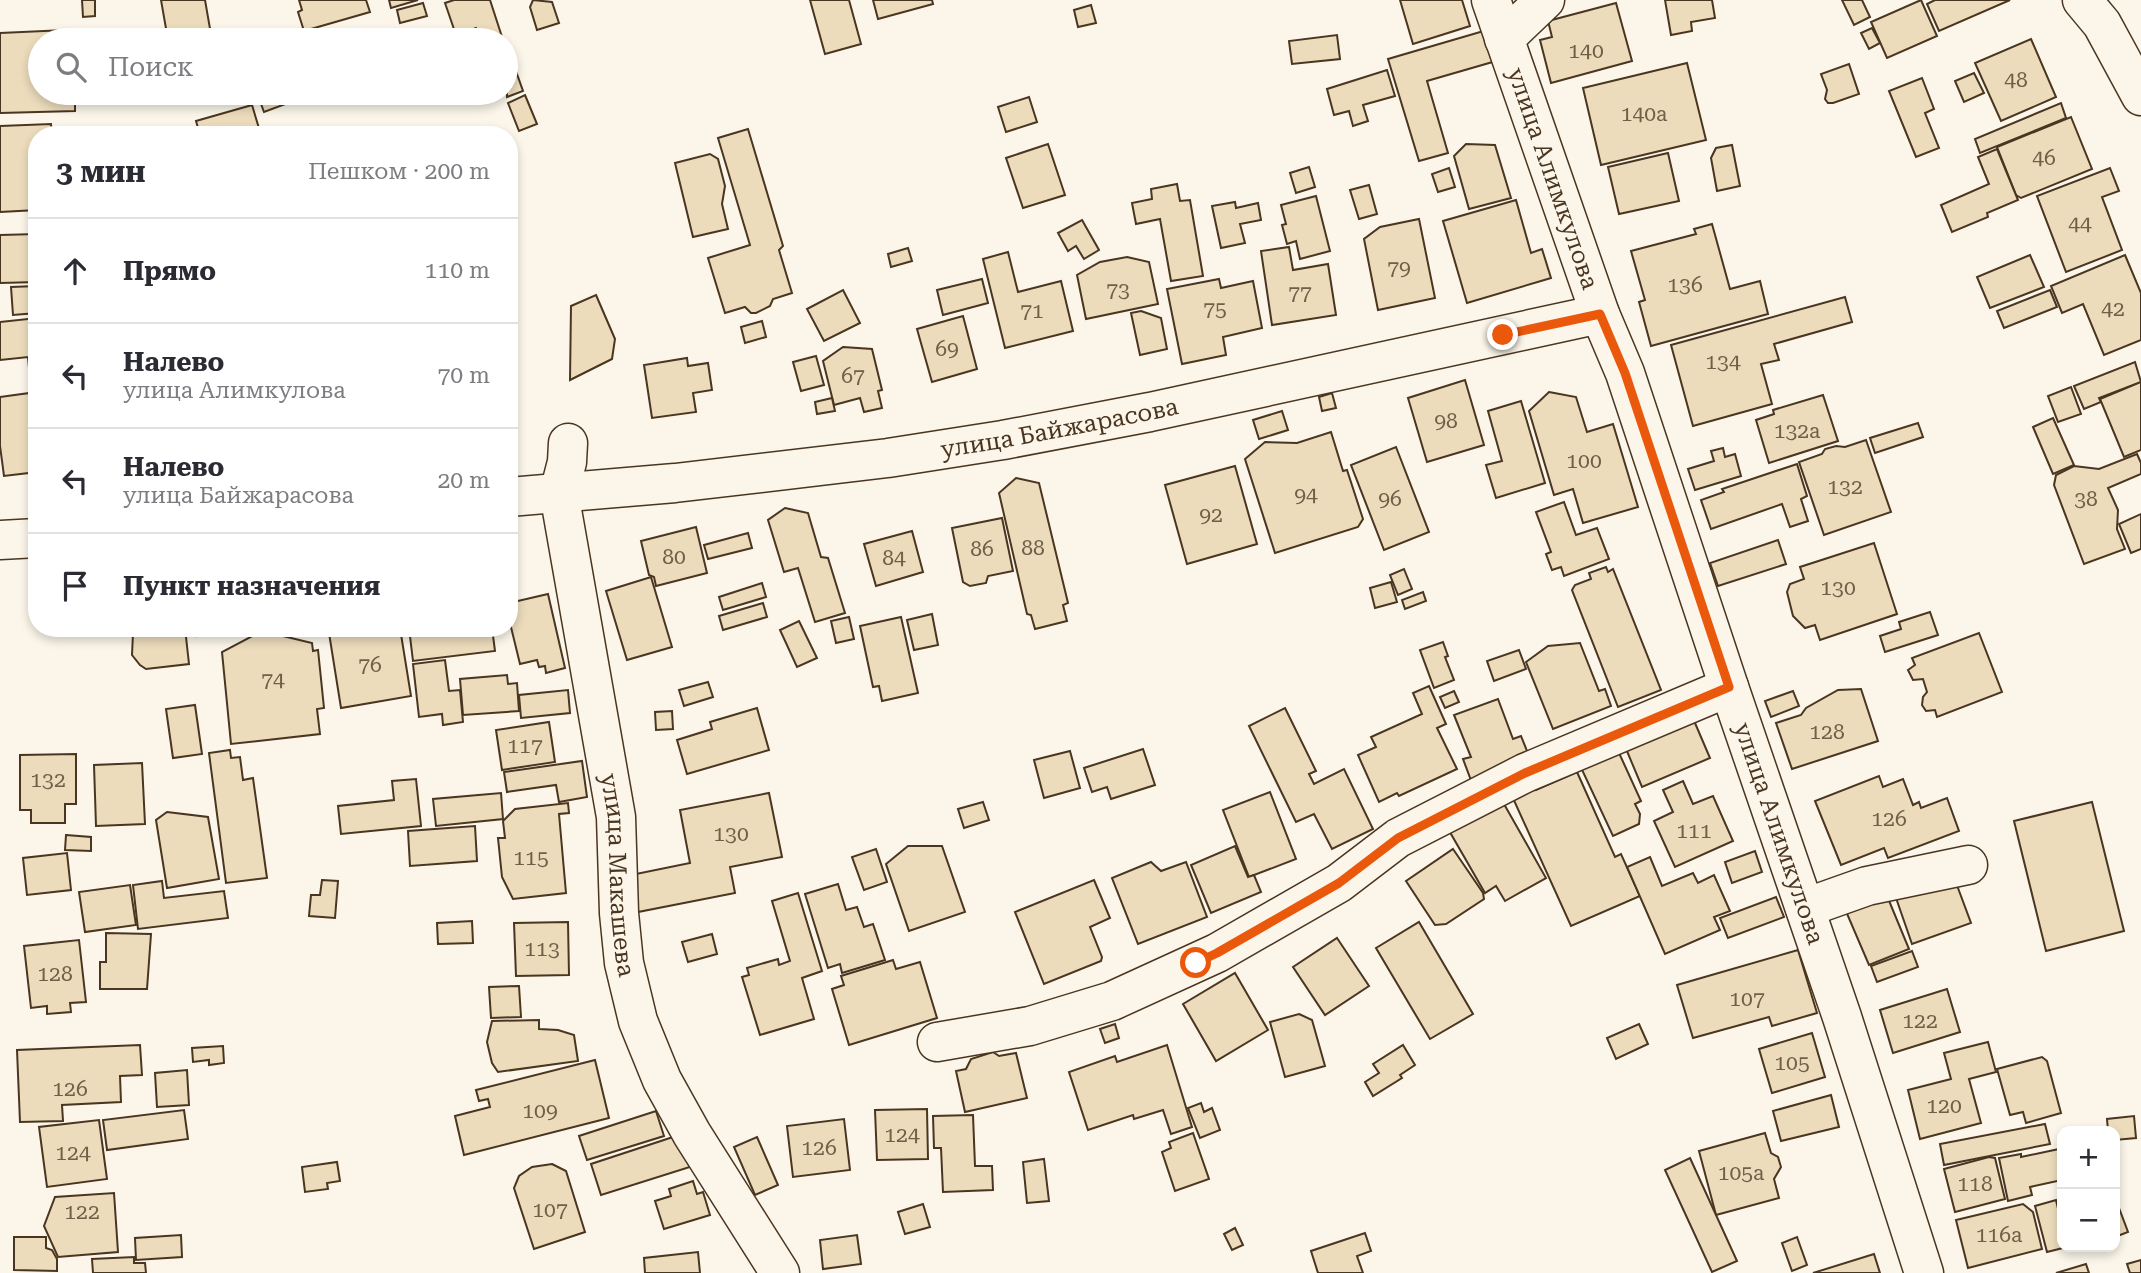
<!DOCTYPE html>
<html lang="ru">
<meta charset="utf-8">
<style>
:root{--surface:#fff;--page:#f2f2f3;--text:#2b2b33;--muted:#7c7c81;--line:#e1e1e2}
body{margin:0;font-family:"Roboto Serif",serif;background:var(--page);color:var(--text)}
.controls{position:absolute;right:21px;bottom:21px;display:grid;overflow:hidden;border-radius:14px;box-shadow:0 4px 10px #0003}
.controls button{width:63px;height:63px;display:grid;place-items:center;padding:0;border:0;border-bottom:2px solid var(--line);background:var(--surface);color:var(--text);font:35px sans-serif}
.stop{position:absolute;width:21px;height:21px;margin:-16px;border:5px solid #ea580c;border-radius:50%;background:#fff}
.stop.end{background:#ea580c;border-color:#fff;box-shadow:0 2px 7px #0008}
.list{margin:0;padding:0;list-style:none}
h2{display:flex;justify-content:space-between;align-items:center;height:91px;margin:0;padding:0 28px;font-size:30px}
h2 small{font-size:23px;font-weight:400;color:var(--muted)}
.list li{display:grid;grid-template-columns:46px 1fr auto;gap:21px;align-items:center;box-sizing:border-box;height:105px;padding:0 28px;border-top:2px solid var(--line)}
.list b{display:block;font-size:26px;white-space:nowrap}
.list p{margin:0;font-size:23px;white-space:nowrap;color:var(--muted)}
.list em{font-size:23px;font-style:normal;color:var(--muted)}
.icon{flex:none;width:38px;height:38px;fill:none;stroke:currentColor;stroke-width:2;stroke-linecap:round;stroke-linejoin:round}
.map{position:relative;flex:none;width:2141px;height:1273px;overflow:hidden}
.search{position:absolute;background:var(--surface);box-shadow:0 4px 10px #0003;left:28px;top:28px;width:490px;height:77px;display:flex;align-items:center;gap:18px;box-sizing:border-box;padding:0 24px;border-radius:38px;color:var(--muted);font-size:26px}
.panel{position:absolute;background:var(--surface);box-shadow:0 4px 10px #0003;left:28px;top:126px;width:490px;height:511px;border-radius:28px}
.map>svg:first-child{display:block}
.building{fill:#ecdcbc;stroke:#4a3520;stroke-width:2}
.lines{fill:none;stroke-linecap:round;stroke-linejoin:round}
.minor-casing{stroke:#4a3520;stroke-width:41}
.minor{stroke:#fbf6e9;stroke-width:38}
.route{stroke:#ea580c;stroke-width:9}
.labels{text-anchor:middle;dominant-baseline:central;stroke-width:5;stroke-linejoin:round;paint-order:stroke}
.number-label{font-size:21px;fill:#725f47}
.street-label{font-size:24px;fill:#4a3520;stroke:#fbf6e9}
</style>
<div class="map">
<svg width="2141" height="1273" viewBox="0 0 2141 1273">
<rect width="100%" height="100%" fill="#fbf6e9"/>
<g class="building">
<path d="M82 0H95V16L83 17Z"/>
<path d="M161 0H205L212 40H168Z"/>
<path d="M299 0H366L370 12 304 31 298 12 302 10Z"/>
<path d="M389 0H418L391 8Z"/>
<path d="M454 0H490L503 40H480L476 28 456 35 445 3Z"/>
<path d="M533 0 552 2 559 23 537 30 530 7Z"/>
<path d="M810 0H849L861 44 825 54Z"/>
<path d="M873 0H932L933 4 878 19Z"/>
<path d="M1400 0H1462L1470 26 1413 44Z"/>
<path d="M1665 0H1712L1715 18 1691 22 1692 31 1671 35Z"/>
<path d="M1842 0H1862L1870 17 1854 25Z"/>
<path d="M1921 0 1937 36 1887 58 1871 22Z"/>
<path d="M1935 0H2010L1939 31 1927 4Z"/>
<path d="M423 3 427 16 400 23 397 10Z"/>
<path d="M1616 3 1632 61 1551 83 1540 40 1552 37 1548 21Z"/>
<path d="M1091 5 1096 23 1078 27 1074 10Z"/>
<path d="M1872 28 1880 43 1869 49 1861 33Z"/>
<path d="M66 30 72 40H40V93H75V111L0 113V33Z"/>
<path d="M1487 30 1496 61 1427 81 1448 153 1419 161 1388 59Z"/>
<path d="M1337 35 1340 59 1292 64 1289 41Z"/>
<path d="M2031 39 2056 97 2001 121 1975 63Z"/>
<path d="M512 60 523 91 507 97 506 62Z"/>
<path d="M1687 63 1706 140 1601 165 1583 88Z"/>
<path d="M1849 64 1859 94 1833 103H1828L1825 99 1827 90 1821 74Z"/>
<path d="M1387 70 1395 96 1363 105 1368 121 1353 126 1349 111 1334 115 1327 89Z"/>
<path d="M1974 73 1984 93 1964 102 1955 81Z"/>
<path d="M1922 78 1934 109 1925 113 1939 148 1916 157 1889 91Z"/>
<path d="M257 93H288L291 102 264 112Z"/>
<path d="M525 95 537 124 519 131 508 103Z"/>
<path d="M1029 97 1037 122 1006 132 998 107Z"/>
<path d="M2061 103 2066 118 1980 153 1975 139Z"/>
<path d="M252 105 261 135H200L196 121Z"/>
<path d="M2071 117 2092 169 2021 198 2016 195 1997 147Z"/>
<path d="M51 124 52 135H37V210L0 212V126Z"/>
<path d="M748 129 783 246 779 250 792 293 773 299 770 306 756 313H751L745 307 725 313 708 258 750 245 718 138Z"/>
<path d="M1048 144 1065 195 1023 208 1006 158Z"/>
<path d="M1466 144 1495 145 1511 198 1469 209 1454 156Z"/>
<path d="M1732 145 1740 186 1717 191 1711 158 1716 148Z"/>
<path d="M1997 149 2018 200 1987 213 1988 217 1952 232 1941 205 1989 184 1978 157Z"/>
<path d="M1668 153 1679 201 1619 214 1608 167Z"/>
<path d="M710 154 718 159 725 186 722 204 728 229 693 237 675 163Z"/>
<path d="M1309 167 1315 187 1296 193 1290 173Z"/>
<path d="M1449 168 1455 187 1438 192 1432 174Z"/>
<path d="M2110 168 2119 191 2102 197 2122 250 2066 272 2037 196Z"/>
<path d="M1177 184 1180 201 1190 200 1203 276 1171 281 1160 219 1136 224 1132 203 1152 199 1151 189Z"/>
<path d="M1369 185 1377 214 1359 219 1350 190Z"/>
<path d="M1316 196 1330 251 1300 259 1296 241 1287 244 1282 225 1286 224 1281 205Z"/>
<path d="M1516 200 1531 253 1542 249 1551 278 1467 303 1443 221Z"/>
<path d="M1235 202 1236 208 1258 203 1261 220 1240 224 1245 243 1221 248 1212 206Z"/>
<path d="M1419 219 1435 298 1378 310 1364 239 1380 227Z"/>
<path d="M1082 220 1099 250 1084 259 1076 246 1068 251 1058 233Z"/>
<path d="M1712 224 1730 289 1760 281 1768 314 1651 346 1639 302 1645 300 1631 251 1696 234 1694 229Z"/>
<path d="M37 234V282L0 283V235Z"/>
<path d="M1289 247 1293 270 1328 264 1336 315 1272 325 1261 251Z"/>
<path d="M908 248 912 261 891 267 888 254Z"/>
<path d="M1008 252 1018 292 1061 281 1073 331 1005 348 983 259Z"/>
<path d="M509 253 514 305 509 306Z"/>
<path d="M2030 255 2044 287 1990 308 1977 277Z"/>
<path d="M2125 255 2141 293V340L2104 355 2083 304 2062 313 2051 286Z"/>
<path d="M1127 257 1149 262 1158 304 1086 319 1077 275 1100 262Z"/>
<path d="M982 279 988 303 943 315 937 290Z"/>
<path d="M1219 279 1221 288 1253 281 1262 328 1223 337 1226 355 1182 364 1167 289Z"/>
<path d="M37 286V313L13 315 11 287Z"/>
<path d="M843 290 860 323 824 341 807 309Z"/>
<path d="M2050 290 2057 307 2004 328 1997 311Z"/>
<path d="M596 295 615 339 612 359 570 380 571 306Z"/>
<path d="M1845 297 1852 322 1774 344 1779 360 1761 364 1772 404 1693 426 1671 345Z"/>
<path d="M1141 311 1161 318 1167 349 1140 355 1131 313Z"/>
<path d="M963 316 977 369 932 382 917 329Z"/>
<path d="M37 318V390H31L28 357 0 360V322Z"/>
<path d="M762 321 766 337 745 343 741 327Z"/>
<path d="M843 347 872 349 882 390 878 391 882 408 864 412 860 398 834 405 823 361Z"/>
<path d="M816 356 824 385 801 391 793 362Z"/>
<path d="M687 358 688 366 708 363 712 390 693 393 696 412 652 418 644 365Z"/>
<path d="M2135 362 2141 382 2099 398 2101 402 2084 409 2074 386Z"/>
<path d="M1465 380 1484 445 1427 462 1408 398Z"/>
<path d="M2141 382V450L2124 457 2100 399Z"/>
<path d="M2071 387 2081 414 2058 422 2048 396Z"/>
<path d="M37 392V472L4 476 0 446V397Z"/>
<path d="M1549 392 1576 397 1587 432 1613 424 1638 507 1583 523 1573 489 1554 495 1529 411Z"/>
<path d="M1332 393 1336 408 1322 411 1319 397Z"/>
<path d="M1823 395 1838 441 1769 463 1756 420 1774 414 1773 410Z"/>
<path d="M832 398 835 411 817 414 815 402Z"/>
<path d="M1521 401 1545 483 1496 498 1486 465 1502 461 1488 411Z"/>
<path d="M1282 411 1288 430 1259 439 1253 420Z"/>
<path d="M2053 418 2074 465 2053 474 2033 427Z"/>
<path d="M1918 423 1923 437 1875 453 1870 438Z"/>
<path d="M1331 432 1343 471 1347 470 1363 519 1358 527 1275 553 1245 459 1265 442 1297 443Z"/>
<path d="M1866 440 1891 512 1824 535 1799 462 1822 454 1825 449 1836 446 1845 447Z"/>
<path d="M1396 447 1429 532 1384 550 1351 465Z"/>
<path d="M1723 448 1725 457 1735 454 1741 476 1695 490 1688 469 1714 461 1711 451Z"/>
<path d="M2137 454 2141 463V474L2108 488 2118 510 2117 529 2125 549 2084 564 2054 485 2056 475 2074 466 2099 469Z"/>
<path d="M1797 464 1807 496 1801 499 1808 521 1790 527 1782 504 1711 529 1701 500 1724 492 1722 489Z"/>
<path d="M1235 466 1257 544 1187 564 1165 485Z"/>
<path d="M1016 478 1039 483 1068 603 1063 605 1067 621 1035 629 1031 615 1027 614 999 493Z"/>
<path d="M1564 502 1576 535 1597 528 1609 559 1564 576 1561 567 1552 570 1546 554 1551 552 1536 512Z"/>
<path d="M785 508 808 513 821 557 828 558 845 613 815 622 798 568 784 572 768 520Z"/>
<path d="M2141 514V549L2131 553 2119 524Z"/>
<path d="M1002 518 1013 571 988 576 986 583 970 586 963 582 952 528Z"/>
<path d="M696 527 707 573 656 586 654 577 649 575 641 541Z"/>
<path d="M912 531 923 572 876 586 864 544Z"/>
<path d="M748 533 752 548 708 559 704 545Z"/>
<path d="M1778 540 1786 564 1718 586 1710 563Z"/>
<path d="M1874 543 1897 614 1820 640 1815 625 1805 628 1793 616 1787 592 1790 584 1804 579 1800 567Z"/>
<path d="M1606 567 1608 572 1613 569 1661 690 1618 707 1572 590 1575 585 1591 579 1589 573Z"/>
<path d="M1404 569 1412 589 1398 595 1390 575Z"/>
<path d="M651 577 672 647 627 660 606 591Z"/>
<path d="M1391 582 1397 602 1375 608 1370 588Z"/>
<path d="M762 583 766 597 723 610 719 597Z"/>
<path d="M1423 592 1426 601 1405 609 1402 600Z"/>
<path d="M548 594 565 668 546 673 545 666 539 667 537 660 520 664 509 619V603Z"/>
<path d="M763 603 767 617 723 630 719 616Z"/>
<path d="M1930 612 1938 635 1885 652 1880 636 1901 629 1899 622Z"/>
<path d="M932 614 938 645 914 650 907 620Z"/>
<path d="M849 617 854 639 836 643 831 621Z"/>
<path d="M901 617 918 693 882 701 879 686 873 687 860 626Z"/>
<path d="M799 621 817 658 797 667 780 630Z"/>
<path d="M137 628H185L189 664 146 669 140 665 132 655 133 633Z"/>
<path d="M195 628H223L224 632 196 636Z"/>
<path d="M333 628H400L411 696 341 708 329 633 332 632Z"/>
<path d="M409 628H492L495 651 413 661Z"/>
<path d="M262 631 312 643 313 651 318 650 324 708 317 709 320 734 231 744 222 652Z"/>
<path d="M1979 633 2002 692 1937 717 1935 710 1926 711 1922 705 1923 697 1927 692 1923 679 1913 680 1908 670 1915 665 1912 658Z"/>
<path d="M1443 642 1448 656 1445 657 1454 680 1434 688 1420 650Z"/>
<path d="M1580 643 1599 691 1605 689 1611 706 1553 729 1526 662 1548 646Z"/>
<path d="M1519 650 1526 669 1494 681 1487 661Z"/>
<path d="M445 660 449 691 460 690 463 722 443 725 442 714 419 717 413 664Z"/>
<path d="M507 675 508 684 517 683 519 711 463 715 460 679Z"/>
<path d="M708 682 713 697 684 706 679 690Z"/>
<path d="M1429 686 1446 724 1437 728 1457 769 1399 796 1397 793 1379 802 1358 755 1376 747 1371 737 1422 714 1413 693Z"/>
<path d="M1861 689 1878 741 1792 769 1776 723 1801 715 1806 708 1838 690Z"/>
<path d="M568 690 570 713 521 718 519 695Z"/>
<path d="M1454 691 1459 702 1445 708 1440 697Z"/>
<path d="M1793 691 1799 706 1771 717 1765 701Z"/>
<path d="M1498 699 1513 739 1521 736 1531 761 1472 783 1463 759 1471 757 1454 715Z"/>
<path d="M195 705 202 754 173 758 166 709Z"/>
<path d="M757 708 769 750 687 774 677 740 712 729 710 722Z"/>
<path d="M1285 708 1316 771 1309 774 1314 784 1344 769 1373 829 1332 849 1314 814 1296 822 1249 726Z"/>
<path d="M672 711 673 729 656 730 655 712Z"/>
<path d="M1692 716 1710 758 1642 787 1624 744Z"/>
<path d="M549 722 555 762 502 770 496 730Z"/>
<path d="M1614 742 1641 801 1635 804 1640 814 1639 824 1613 836 1577 759Z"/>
<path d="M1143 749 1155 785 1111 799 1107 787 1092 792 1084 768Z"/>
<path d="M230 750 231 758 240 757 243 780 253 778 267 878 226 883 209 753Z"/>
<path d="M1070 751 1080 788 1044 798 1034 760Z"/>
<path d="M76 754V804H65V823H31V810H20V755Z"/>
<path d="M582 761 587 797 559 802 556 785 507 792 504 772Z"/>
<path d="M142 763 145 824 96 826 94 765Z"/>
<path d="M1577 772 1615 857 1621 854 1640 896 1571 926 1512 796 1534 786 1536 790Z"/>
<path d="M1879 776 1883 787 1903 779 1913 805 1919 802 1921 808 1947 798 1959 831 1888 858 1884 848 1841 865 1815 801Z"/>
<path d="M416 779 421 826 341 834 338 806 394 800 392 781Z"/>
<path d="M1683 781 1693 804 1713 796 1733 841 1675 867 1654 821 1673 812 1663 790Z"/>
<path d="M1270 792 1296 859 1249 877 1223 810Z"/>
<path d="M501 793 503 819 436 826 433 799Z"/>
<path d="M769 793 782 857 730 867 735 893 638 912 631 875 690 863 680 810Z"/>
<path d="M1500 797 1546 878 1505 901 1496 886 1485 893 1447 827Z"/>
<path d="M983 802 989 820 964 828 958 809Z"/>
<path d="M2092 802 2124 931 2046 951 2014 821Z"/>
<path d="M568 803 569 813 559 814 566 893 513 899 502 877 498 838H505L503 821 515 809Z"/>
<path d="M167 812 208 817 219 879 167 888 156 820Z"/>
<path d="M475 826 477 861 410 866 408 831Z"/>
<path d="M66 835 91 837V851L65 850Z"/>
<path d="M908 846H942L965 912 909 931 886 864Z"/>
<path d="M1235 846 1248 877 1254 875 1261 892 1211 913 1191 865Z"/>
<path d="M876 849 887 882 864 890 852 857Z"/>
<path d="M1453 849 1483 893 1484 899 1446 924 1435 925 1406 881Z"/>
<path d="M1755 851 1762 872 1732 883 1725 862Z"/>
<path d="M67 853 71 890 27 895 23 858Z"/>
<path d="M1650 857 1662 886 1693 873 1698 883 1714 875 1730 911 1714 917 1720 930 1665 954 1627 867Z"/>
<path d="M1151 862 1161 871 1186 862 1207 917 1138 944 1112 878Z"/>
<path d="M322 880 338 881 335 918 309 916 311 895H320Z"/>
<path d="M1094 880 1110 918 1090 927 1102 957 1101 961 1044 984 1015 912Z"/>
<path d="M1955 880 1971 923 1912 944 1895 895Z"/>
<path d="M162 881 164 898 224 891 228 918 138 929 133 885Z"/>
<path d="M838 884 846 910 857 907 864 927 873 924 885 960 842 973 840 964 828 968 805 894Z"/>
<path d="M130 885 136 925 85 932 79 892Z"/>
<path d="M1885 891 1909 949 1869 965 1845 909Z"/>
<path d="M798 893 822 971 802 978 814 1019 760 1035 742 977 749 975 747 968 778 959 779 965 790 961 772 901Z"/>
<path d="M1776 897 1784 917 1728 938 1720 918Z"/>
<path d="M472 921 473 943 438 944 437 923Z"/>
<path d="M568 922 569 975 516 976 514 923Z"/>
<path d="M1419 922 1473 1014 1430 1039 1376 948Z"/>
<path d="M106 933 151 934 147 989H100V962H106Z"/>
<path d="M712 934 717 954 688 962 682 942Z"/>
<path d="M1337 938 1369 986 1325 1015 1293 967Z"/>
<path d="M79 940 86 1002 70 1003 71 1012 47 1014V1006L31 1008 24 946Z"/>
<path d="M1798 950 1817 1013 1772 1026 1769 1017 1693 1038 1677 985Z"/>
<path d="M1912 951 1918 967 1877 982 1871 966Z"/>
<path d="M893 960 896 969 920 962 937 1018 849 1045 832 989 844 985 841 976Z"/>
<path d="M1235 973 1268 1030 1216 1061 1183 1004Z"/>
<path d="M519 986 521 1017 491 1018 489 987Z"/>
<path d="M1947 989 1960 1032 1893 1053 1880 1010Z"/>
<path d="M1299 1014 1312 1020 1325 1066 1285 1077 1270 1022Z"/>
<path d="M539 1020V1029L558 1030 574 1035 578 1061 498 1072 492 1063 487 1042 492 1021Z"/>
<path d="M1115 1024 1119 1038 1105 1043 1100 1029Z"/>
<path d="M1639 1024 1648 1044 1616 1059 1607 1038Z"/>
<path d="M1812 1033 1825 1077 1772 1093 1759 1049Z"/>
<path d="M1988 1042 1996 1072 1969 1079 1981 1123 1920 1139 1908 1090 1951 1079 1944 1053Z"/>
<path d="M140 1045 142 1075 120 1076 121 1102 62 1105 63 1121 20 1122 17 1050Z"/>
<path d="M1167 1045 1192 1127 1171 1134 1163 1110 1134 1119 1133 1115 1088 1130 1069 1072 1115 1056 1117 1062Z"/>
<path d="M1403 1045 1415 1065 1400 1075 1402 1078 1373 1096 1365 1082 1379 1073 1373 1064Z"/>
<path d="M223 1046 224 1063 209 1065V1060L193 1062 192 1048Z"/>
<path d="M993 1052 999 1056 1016 1053 1027 1098 965 1112 956 1071 966 1069 971 1059Z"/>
<path d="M2042 1057 2047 1061 2061 1113 2026 1123 2023 1112 2010 1115 1997 1069Z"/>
<path d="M595 1060 609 1118 464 1155 455 1116 490 1107 488 1099 479 1101 476 1090Z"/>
<path d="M187 1070 189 1105 157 1107 155 1073Z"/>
<path d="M1831 1095 1839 1127 1781 1141 1773 1111Z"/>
<path d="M1201 1103 1204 1112 1212 1108 1220 1130 1200 1138 1188 1108Z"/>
<path d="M927 1109 928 1159 877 1160 875 1110Z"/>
<path d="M184 1110 188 1139 107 1150 103 1120Z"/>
<path d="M656 1111 664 1136 587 1160 579 1136Z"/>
<path d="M973 1115 975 1166H992L993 1190 943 1192 941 1148H934L933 1116Z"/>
<path d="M2134 1116 2136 1138 2115 1140V1131H2108L2107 1119Z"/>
<path d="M844 1119 850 1170 793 1177 787 1126Z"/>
<path d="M99 1120 107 1179 47 1187 39 1127Z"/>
<path d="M2045 1124 2050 1144 1944 1165 1940 1144Z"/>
<path d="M1193 1133 1209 1179 1175 1191 1162 1152 1171 1148 1169 1142Z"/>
<path d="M1765 1133 1771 1153 1778 1157 1781 1167 1774 1179 1779 1198 1716 1215 1699 1151Z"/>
<path d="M673 1137 693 1166 601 1195 591 1164Z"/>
<path d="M757 1137 778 1185 755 1195 734 1147Z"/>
<path d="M2059 1149 2062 1180 2030 1187 2032 1195 2008 1201 1999 1158 2021 1154V1157Z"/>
<path d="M1989 1157 1995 1158 2005 1199 1955 1212 1944 1169Z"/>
<path d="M1690 1158 1737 1261 1712 1272 1665 1170Z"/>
<path d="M1044 1159 1049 1201 1027 1203 1023 1162Z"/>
<path d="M337 1162 340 1181 327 1183 328 1189 305 1192 302 1167Z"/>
<path d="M552 1164 566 1171 585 1232 534 1249 514 1188 519 1176 532 1167Z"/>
<path d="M693 1181 697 1194 703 1192 710 1215 664 1229 655 1201 671 1196 669 1189Z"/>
<path d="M114 1193 118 1252 58 1257 44 1226 55 1197Z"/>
<path d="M2056 1200 2062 1226V1247H2067L2047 1252 2035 1206Z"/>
<path d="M923 1204 930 1227 905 1234 898 1212Z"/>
<path d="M2023 1204 2033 1212 2042 1249 1968 1268 1956 1220Z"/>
<path d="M2119 1208 2128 1232 2115 1237V1209Z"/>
<path d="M1235 1228 1243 1245 1232 1250 1224 1234Z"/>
<path d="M1365 1233 1371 1251 1357 1256 1363 1273H1318L1311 1251Z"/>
<path d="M181 1235 182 1257 136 1260 135 1238Z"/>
<path d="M857 1235 861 1264 823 1269 820 1240Z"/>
<path d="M14 1237H46V1248L52 1250 57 1259V1271L14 1270Z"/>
<path d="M1797 1237 1807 1265 1792 1271 1782 1243Z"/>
<path d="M698 1252 700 1273H645L644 1258Z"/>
<path d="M1874 1254 1880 1273H1813Z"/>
<path d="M134 1257V1263H145L146 1273H93L92 1259Z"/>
<path d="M2141 1260V1273H2130L2127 1264Z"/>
<path d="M2086 1264 2089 1273H2056Z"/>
</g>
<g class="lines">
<g class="minor-casing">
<g id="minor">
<path id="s1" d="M1491 0 1600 314 1625 373 1729 687 1842 1017 1924 1273"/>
<path d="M2082 0 2102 24 2141 96"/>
<path d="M1504 39 1545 0"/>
<path id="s2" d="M568 443 567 462 559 493 616 817 619 913 624 963 638 1021 662 1080 692 1134 780 1273"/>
<path id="s3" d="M509 497 675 483 888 458 1003 440 1150 412 1600 314"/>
<path d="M0 540 37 538"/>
<path d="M1805 908 1867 886 1968 865"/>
<path d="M937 1042 1030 1026 1112 1001 1217 953 1339 883 1398 838 1525 773 1729 687"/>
</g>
</g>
<use href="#minor" class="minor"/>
</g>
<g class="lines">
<path class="route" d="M1196 963 1217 953 1339 883 1398 838 1525 773 1729 687 1625 373 1600 314 1503 335"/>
</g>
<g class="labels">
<g class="number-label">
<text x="1586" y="51">140</text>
<text x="2016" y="80">48</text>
<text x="1644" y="114">140а</text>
<text x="2044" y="158">46</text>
<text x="2080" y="224">44</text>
<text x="1399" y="268">79</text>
<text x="1685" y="285">136</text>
<text x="1118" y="290">73</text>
<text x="1300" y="293">77</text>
<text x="1215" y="309">75</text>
<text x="2113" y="309">42</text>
<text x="1032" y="311">71</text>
<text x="947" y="349">69</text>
<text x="1723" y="362">134</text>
<text x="853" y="376">67</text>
<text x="1446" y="421">98</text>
<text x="1797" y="431">132а</text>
<text x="1584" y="461">100</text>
<text x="1845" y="487">132</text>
<text x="1306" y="495">94</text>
<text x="1390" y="499">96</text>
<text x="2086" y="499">38</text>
<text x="1211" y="515">92</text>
<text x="1033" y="548">88</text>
<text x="982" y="549">86</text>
<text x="674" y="557">80</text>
<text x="894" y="558">84</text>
<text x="1838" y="588">130</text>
<text x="370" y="665">76</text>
<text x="273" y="680">74</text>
<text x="1827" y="732">128</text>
<text x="525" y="746">117</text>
<text x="48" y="780">132</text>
<text x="1889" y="819">126</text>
<text x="1694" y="831">111</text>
<text x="731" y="834">130</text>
<text x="531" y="858">115</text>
<text x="542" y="949">113</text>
<text x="55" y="974">128</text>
<text x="1747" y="999">107</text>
<text x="1920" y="1021">122</text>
<text x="1792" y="1063">105</text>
<text x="70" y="1089">126</text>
<text x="1944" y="1106">120</text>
<text x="540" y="1111">109</text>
<text x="902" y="1135">124</text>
<text x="819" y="1148">126</text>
<text x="73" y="1153">124</text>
<text x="1741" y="1173">105а</text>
<text x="1975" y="1184">118</text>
<text x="550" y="1210">107</text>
<text x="82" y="1212">122</text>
<text x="1999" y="1235">116а</text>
</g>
<g class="street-label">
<text stroke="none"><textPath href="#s1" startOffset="189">улица Алимкулова</textPath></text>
<text stroke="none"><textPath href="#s3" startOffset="555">улица Байжарасова</textPath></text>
<text stroke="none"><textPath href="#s1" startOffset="882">улица Алимкулова</textPath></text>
<text stroke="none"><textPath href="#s2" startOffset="438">улица Макашева</textPath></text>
</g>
</g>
</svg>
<div class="controls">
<button>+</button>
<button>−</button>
</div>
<div class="stop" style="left:1196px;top:963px"></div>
<div class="stop end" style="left:1503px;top:335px"></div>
<div class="search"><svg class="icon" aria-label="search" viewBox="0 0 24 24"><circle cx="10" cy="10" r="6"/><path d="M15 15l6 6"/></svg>Поиск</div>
<section class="panel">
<h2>3 мин<small>Пешком · 200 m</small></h2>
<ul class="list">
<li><svg class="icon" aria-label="ahead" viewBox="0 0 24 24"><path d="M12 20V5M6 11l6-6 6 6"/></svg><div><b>Прямо</b></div><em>110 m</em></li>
<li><svg class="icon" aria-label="left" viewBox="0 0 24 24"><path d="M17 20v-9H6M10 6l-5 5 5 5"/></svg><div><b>Налево</b><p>улица Алимкулова</p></div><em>70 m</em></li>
<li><svg class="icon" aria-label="left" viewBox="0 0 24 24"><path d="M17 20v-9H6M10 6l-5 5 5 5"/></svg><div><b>Налево</b><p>улица Байжарасова</p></div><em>20 m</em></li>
<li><svg class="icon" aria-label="arrive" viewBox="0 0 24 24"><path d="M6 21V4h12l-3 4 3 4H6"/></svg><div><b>Пункт назначения</b></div></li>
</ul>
</section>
</div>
